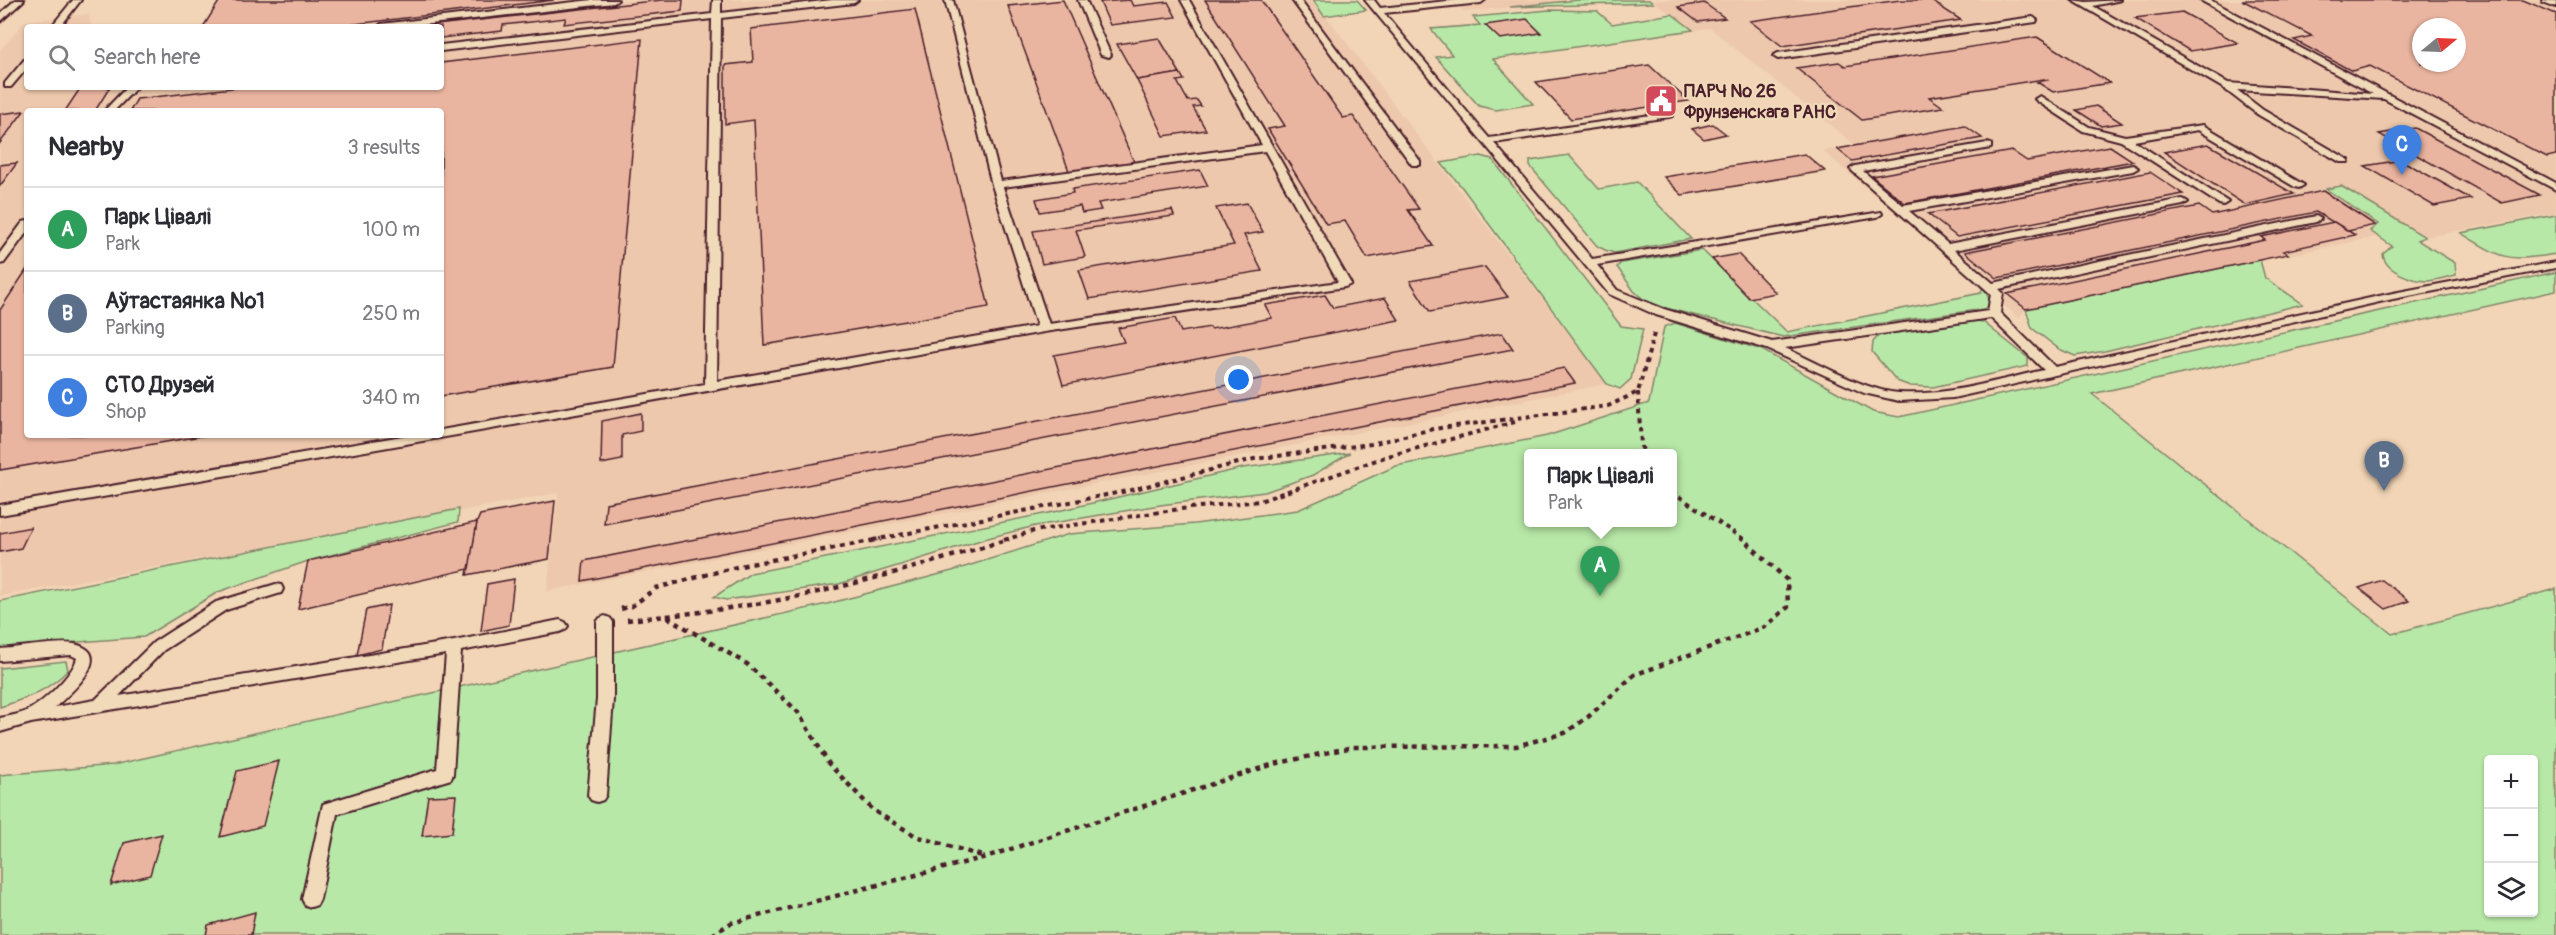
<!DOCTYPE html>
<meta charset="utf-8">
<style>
:root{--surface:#fff;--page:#f7f7f7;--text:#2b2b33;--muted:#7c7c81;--line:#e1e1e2;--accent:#111827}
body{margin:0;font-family:Pangolin,sans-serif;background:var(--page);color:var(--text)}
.controls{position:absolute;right:18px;bottom:18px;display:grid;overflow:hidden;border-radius:6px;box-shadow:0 2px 4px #0004}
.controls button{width:54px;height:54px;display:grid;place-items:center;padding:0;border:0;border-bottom:2px solid var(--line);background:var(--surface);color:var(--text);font:30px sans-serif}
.compass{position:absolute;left:2412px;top:18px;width:54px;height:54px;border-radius:50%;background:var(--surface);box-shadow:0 2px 4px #0004;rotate:71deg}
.you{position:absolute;left:1239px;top:380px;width:21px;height:21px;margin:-15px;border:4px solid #fff;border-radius:50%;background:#1a73e8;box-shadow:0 0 0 9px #1a73e833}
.badge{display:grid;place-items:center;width:39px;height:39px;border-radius:50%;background:var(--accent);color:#fff;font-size:20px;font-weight:700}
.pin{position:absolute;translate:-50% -50px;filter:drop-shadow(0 2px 3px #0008)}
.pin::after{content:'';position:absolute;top:32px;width:21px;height:18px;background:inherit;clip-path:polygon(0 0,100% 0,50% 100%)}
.popup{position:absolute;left:1524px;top:449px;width:153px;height:78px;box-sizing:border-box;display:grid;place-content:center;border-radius:6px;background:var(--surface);filter:drop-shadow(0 2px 4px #0005);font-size:20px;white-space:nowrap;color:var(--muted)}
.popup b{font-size:22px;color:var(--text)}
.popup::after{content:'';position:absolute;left:50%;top:100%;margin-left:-12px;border:12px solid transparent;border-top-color:var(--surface)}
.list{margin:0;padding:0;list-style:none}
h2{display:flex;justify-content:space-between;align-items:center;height:78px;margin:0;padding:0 24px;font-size:26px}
h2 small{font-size:20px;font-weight:400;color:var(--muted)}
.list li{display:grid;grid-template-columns:39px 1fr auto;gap:18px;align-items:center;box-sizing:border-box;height:84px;padding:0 24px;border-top:2px solid var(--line)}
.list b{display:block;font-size:22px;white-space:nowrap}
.list p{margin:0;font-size:20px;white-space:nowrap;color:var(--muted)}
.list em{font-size:20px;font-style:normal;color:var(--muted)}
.icon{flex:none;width:33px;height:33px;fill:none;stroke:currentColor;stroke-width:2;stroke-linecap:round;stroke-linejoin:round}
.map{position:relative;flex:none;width:2556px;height:935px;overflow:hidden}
.search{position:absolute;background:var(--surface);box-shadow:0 2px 4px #0004;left:24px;top:24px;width:420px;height:66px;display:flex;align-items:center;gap:15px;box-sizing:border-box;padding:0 21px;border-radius:6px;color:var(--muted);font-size:22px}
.panel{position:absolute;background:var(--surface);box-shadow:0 2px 4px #0004;left:24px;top:108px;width:420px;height:330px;border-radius:6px}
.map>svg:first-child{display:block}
.built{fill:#edc8ac;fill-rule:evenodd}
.green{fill:#b8e8a7;stroke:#818469;stroke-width:1.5;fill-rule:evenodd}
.building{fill:#eab5a0;stroke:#4a1f2b;stroke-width:1.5;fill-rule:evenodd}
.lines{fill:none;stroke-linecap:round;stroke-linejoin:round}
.service-casing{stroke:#4a1f2b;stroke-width:4}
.path-far1{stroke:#4a1f2b;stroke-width:4;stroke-dasharray:4.5 4.5;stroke-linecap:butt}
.path{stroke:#4a1f2b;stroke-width:4.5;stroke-dasharray:5 5;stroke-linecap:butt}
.service{fill:#f0dab9;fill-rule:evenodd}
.labels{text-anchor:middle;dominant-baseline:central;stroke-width:4.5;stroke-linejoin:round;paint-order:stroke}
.far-poi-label{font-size:18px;font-weight:bold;fill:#4a1f2b;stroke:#f0dab9;text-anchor:start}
</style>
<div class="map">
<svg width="2556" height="935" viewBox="0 0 2556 935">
<rect width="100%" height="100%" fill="#f2d5b6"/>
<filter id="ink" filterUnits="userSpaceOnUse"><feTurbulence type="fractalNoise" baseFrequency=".0167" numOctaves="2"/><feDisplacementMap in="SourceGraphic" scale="12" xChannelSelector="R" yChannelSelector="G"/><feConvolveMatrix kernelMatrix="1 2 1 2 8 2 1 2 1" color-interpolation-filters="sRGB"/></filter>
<g filter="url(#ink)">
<g class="built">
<path d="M220 0H1314L1607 384 547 591 558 493 0 596V51L25 21 88 14 92 27H27V87H441V27H203ZM27 111H441V435H27Z"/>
<path d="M1453 0H1579L1464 12Z"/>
<path d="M1652 0H2556V213L2425 237 2341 187 2324 189 2396 233 2026 309 2019 318 1823 151 1855 145 1710 28 1693 30ZM2421 27H2457V63H2421Z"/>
</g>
<g class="green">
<path d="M1313 0H1357L1366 10 1324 16Z"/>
<path d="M1579 0H1649L1653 3 1510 7Z"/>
<path d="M1549 10 1597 11 1612 24 1672 14 1693 30 1493 59 1533 104 1496 110 1479 106 1436 57 1452 55 1431 29 1480 25 1473 17Z"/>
<path d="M1569 155 1599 189 1637 182 1691 239 1614 253 1605 250 1597 246 1530 166V161Z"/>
<path d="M1481 156 1492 159 1621 326 1643 329 1631 379 1620 389 1607 384 1461 186 1441 163Z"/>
<path d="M2341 186 2425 237 2417 240 2455 263 2456 275C2447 277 2437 280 2428 281 2413 281 2384 271 2383 254L2392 246 2370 231 2378 224 2326 189Z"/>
<path d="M2556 215V254C2507 262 2503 259 2461 233Z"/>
<path d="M1702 250 1787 332 1981 293 1983 285 1991 304 1984 309 1783 337 1649 304 1634 291 1617 267 1621 263Z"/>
<path d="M2260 260 2265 278 2303 304 2105 351 2075 356 2059 349 2032 328 2026 309Z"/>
<path d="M2556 272V291L2092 394 2392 634 2556 589V935H0V775L113 765 827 604 952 571 1069 534 1195 524 1298 510 1396 466 1547 436 1649 403 1664 327 1675 323 1762 350 1873 412 1899 417ZM1528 454H1672V522H1528ZM2488 760H2534V912H2488Z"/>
<path d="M1970 320 1983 322 2028 358V366L1933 387 1910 386 1897 381 1872 352 1873 342 1879 335Z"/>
<path d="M1350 453 1313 475 1265 492 1160 505 1035 526 984 539 839 584 726 600 714 597 751 573 1058 511 1243 468Z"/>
<path d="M459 509 458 522 308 561 218 592 144 637 0 648V601Z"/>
<path d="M66 661 68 670C48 691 27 698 0 707V668Z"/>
</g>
<g class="building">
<path d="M220 0H554L330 27H203Z"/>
<path d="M662 0H683L682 11 564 24 566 18 503 25 502 31 441 38V27H418Z"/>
<path d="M1063 0 1134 162 1069 171 1008 6Z"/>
<path d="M1130 0 1133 6 1168 2 1176 17 1110 25 1100 2Z"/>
<path d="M1205 0H1261L1343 118 1353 116 1419 209 1408 210 1433 246 1367 258 1345 221 1326 224 1268 129 1285 126Z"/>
<path d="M1900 0H1930L1961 20 1782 46 1750 21Z"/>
<path d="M2242 0H2523L2556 14V155L2547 157 2370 66 2352 71 2294 40 2312 36ZM2421 27H2457V63H2421Z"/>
<path d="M1704 3 1725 18 1698 22 1678 7Z"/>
<path d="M915 9 989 307 764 345 754 120 725 124V65L753 62 751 29Z"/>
<path d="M2182 12 2238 43 2190 51 2135 18Z"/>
<path d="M1527 19 1541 33 1500 39 1485 25Z"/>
<path d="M2037 37 2110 83 2053 92 2037 82 2047 80 2044 79 1929 97 1943 107 1862 120 1796 68 1839 62 1845 66Z"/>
<path d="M1159 38 1180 73 1137 80 1117 44Z"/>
<path d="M642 39 613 367 441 396V111H130L137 99 240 87H441V63Z"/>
<path d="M1649 65 1688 101 1571 119 1536 82Z"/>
<path d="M1180 73 1184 80 1177 81 1188 101 1197 100 1201 106 1193 107 1206 130 1164 136 1137 80Z"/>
<path d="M81 87H110L95 111H65Z"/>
<path d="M2096 106 2122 123 2101 126 2076 110Z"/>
<path d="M24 111 0 143V114Z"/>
<path d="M1713 124 1726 134 1704 139 1692 129Z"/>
<path d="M1965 126 1982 138 1852 161 1837 149Z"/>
<path d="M2415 128 2540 195 2502 203 2379 134Z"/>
<path d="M2208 144 2294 194 2245 205 2164 152Z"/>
<path d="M2110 146 2133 161 1905 203 1872 176 2012 151 2027 161Z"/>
<path d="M1805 154 1825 171 1682 195 1664 177Z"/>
<path d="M2401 160 2471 199 2434 206 2365 166Z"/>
<path d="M17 163 0 186V165Z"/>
<path d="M1200 170 1208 186 1098 203 1101 210 1082 213 1080 206 1040 212 1036 199 1073 193 1072 189Z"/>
<path d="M2150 172 2183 194 1957 237 1928 214Z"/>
<path d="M2323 191 2375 225 2348 231 2316 212 1997 278 1965 252 2199 206 2212 215Z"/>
<path d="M1247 203 1263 232 1244 235 1262 271 1089 299 1079 270 1234 245 1216 208Z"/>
<path d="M1172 210 1174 216 1076 230 1085 257 1042 264 1033 231Z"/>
<path d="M2334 222 2355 235 2283 251 2288 254 2026 309 2007 294 2265 240 2261 237Z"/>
<path d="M1738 254 1776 293 1749 298 1712 259Z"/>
<path d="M1485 267 1508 297 1430 312 1410 281Z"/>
<path d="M27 269V435H207L0 470V310Z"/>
<path d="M1325 295 1333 308 1385 298 1399 320 1063 385 1054 355 1124 342 1118 328 1175 318 1181 332 1210 327 1211 329 1272 318 1265 305Z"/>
<path d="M1502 333 1513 349 604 524 606 503Z"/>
<path d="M1564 368 1575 383 582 581 584 561Z"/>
<path d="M641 413V431L622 435V460L601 464 602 421Z"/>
<path d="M555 501 549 559 467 575 477 522 480 515Z"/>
<path d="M477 522 469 569 298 609 308 561Z"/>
<path d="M31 527 21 548 0 552V533Z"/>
<path d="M514 579 509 625 481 631 487 584Z"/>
<path d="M2382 580 2409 601 2386 609 2359 588Z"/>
<path d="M389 605 382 649 357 655 366 610Z"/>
<path d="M279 761 263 826 220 837 237 771Z"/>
<path d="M456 795 452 833 422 836 428 796Z"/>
<path d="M162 834 150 875 111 885 124 843Z"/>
<path d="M255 912 251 935H206L208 925Z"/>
</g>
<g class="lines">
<g class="service-casing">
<g id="service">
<path d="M15 0H24L0 22V14Z"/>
<path d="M73 0H81L60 27H51Z"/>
<path d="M592 0H618L614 3 404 27H377L381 24Z"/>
<path d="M713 0H721V13L832 0H858L854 3 721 18 717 381 1037 326 992 185 945 0H953L1001 181 1262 145 1181 0H1189L1351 284 1345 287 1044 332 0 515V505L408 435H441V430L705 384 712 19 441 51V45L712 14ZM1265 151 1338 282 1049 324 1003 187Z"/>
<path d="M1078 0H1086L1111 55 1109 57 1101 55Z"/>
<path d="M1292 0H1300L1420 161V165H1412Z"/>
<path d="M1365 0H1374L1380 8 1457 0H1485L1481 3 1384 13 1489 138 1672 112V116L1669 117 1494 143 1592 259 1881 212 1882 214 1877 217 1597 265 1617 290 1664 309 1772 342 1988 311 1991 294 1850 169 1855 166 1987 143 1991 144V148L1863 171 1903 205 2133 165 2138 168 2133 171 1909 211 1948 244 2183 199 2188 202 2183 205 1954 250 1993 283 2316 216 2321 219 2316 222 1999 289 2003 293 2000 313 2055 367 2393 293 2556 262V268L2393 299 1953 398 1899 401 1864 393 1767 349 1656 315 1609 294ZM1991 318 2044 370C1997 380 1948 396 1899 393 1865 391 1817 362 1785 348Z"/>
<path d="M2072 0 2086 2 2121 0 2093 6 2228 83 2373 94 2200 0H2210L2556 183V190L2384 99 2237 90 2263 110 2349 160 2348 162H2340L2257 114 2223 88Z"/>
<path d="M2542 0 2556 1V7L2543 2Z"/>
<path d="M2033 17 2037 20 2036 22 1778 59 1773 56 1778 53Z"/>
<path d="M27 59V68L11 87H5V83L24 60Z"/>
<path d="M127 87H137L114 111H104Z"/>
<path d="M2040 96 2089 127 2125 136 2203 125 2304 185 2299 188 2295 187 2198 130 2134 141 2228 202 2223 205 2219 204 2121 141 2083 131 2037 101 2035 99Z"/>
<path d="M27 221V232L4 263 0 264V253L23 222Z"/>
<path d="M276 584 281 585 283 589 281 593 226 610 164 650 119 696 454 641 560 620 565 622 568 626 565 630 560 632 461 651 453 774 451 779 337 814 320 899 317 905 311 907 305 905 302 899 323 804 437 769 446 654 31 723 0 732V718C8 716 16 715 24 712 40 706 73 675 77 658L71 655 0 661V649C17 648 60 641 74 644 117 653 71 693 55 707L95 700 154 642 216 602Z"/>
<path d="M605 616 610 618 613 622V699L606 795 603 800 597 802 591 800 588 795 597 699V622L600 618Z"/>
</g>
</g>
<g class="path-far1">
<path d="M1638 392 1641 446 1645 454"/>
<path d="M1672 492 1745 540"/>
<path d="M873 540 1127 491 1254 459 1371 444 1433 429 1608 406 1638 392 1655 330"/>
<path d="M1004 540 1034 531 1180 509 1260 501 1388 456 1515 422"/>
</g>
<g class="path">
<path d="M621 609 632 606 656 588 740 566 881 539"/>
<path d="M667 617 747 664 798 712 829 764 874 811 916 836 985 857"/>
<path d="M627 620C688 614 749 607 809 594 877 579 943 559 1009 539"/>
<path d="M712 935 731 923 986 857 1274 764 1353 747 1516 746 1565 733 1588 717 1634 675 1765 627 1788 607 1787 580 1743 539"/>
</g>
<use href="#service" class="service"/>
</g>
</g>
<defs>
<g id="civic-square" transform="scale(1.725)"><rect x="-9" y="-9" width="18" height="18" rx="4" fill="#d1495b" stroke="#f0dab9"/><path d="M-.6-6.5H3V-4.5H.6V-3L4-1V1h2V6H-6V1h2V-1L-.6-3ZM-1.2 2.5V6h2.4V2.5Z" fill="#fff"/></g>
</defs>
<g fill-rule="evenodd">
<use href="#civic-square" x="1661" y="101"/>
</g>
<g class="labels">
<g class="far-poi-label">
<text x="1684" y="91">ПАРЧ № 26<tspan x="1684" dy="21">Фрунзенскага РАНС</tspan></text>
</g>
</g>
</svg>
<div class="controls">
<button>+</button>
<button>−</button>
<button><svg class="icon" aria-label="layers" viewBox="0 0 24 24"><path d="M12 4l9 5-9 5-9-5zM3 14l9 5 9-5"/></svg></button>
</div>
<svg class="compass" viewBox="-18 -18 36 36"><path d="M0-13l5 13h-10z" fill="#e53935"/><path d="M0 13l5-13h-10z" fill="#7c7c81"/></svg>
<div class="you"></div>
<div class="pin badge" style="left:1600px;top:596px;background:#2e9e5b">A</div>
<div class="popup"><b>Парк Цівалі</b>Park</div>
<div class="pin badge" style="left:2384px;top:491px;background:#5c6f8a">B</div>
<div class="pin badge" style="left:2402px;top:175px;background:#3f7fe0">C</div>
<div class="search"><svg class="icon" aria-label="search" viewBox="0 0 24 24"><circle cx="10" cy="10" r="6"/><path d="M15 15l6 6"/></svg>Search here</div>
<section class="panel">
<h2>Nearby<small>3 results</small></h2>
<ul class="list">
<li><span class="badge" style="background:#2e9e5b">A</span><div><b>Парк Цівалі</b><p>Park</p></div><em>100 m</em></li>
<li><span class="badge" style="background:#5c6f8a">B</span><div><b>Аўтастаянка №1</b><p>Parking</p></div><em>250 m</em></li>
<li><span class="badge" style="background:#3f7fe0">C</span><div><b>СТО Друзей</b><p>Shop</p></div><em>340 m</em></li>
</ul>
</section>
</div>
